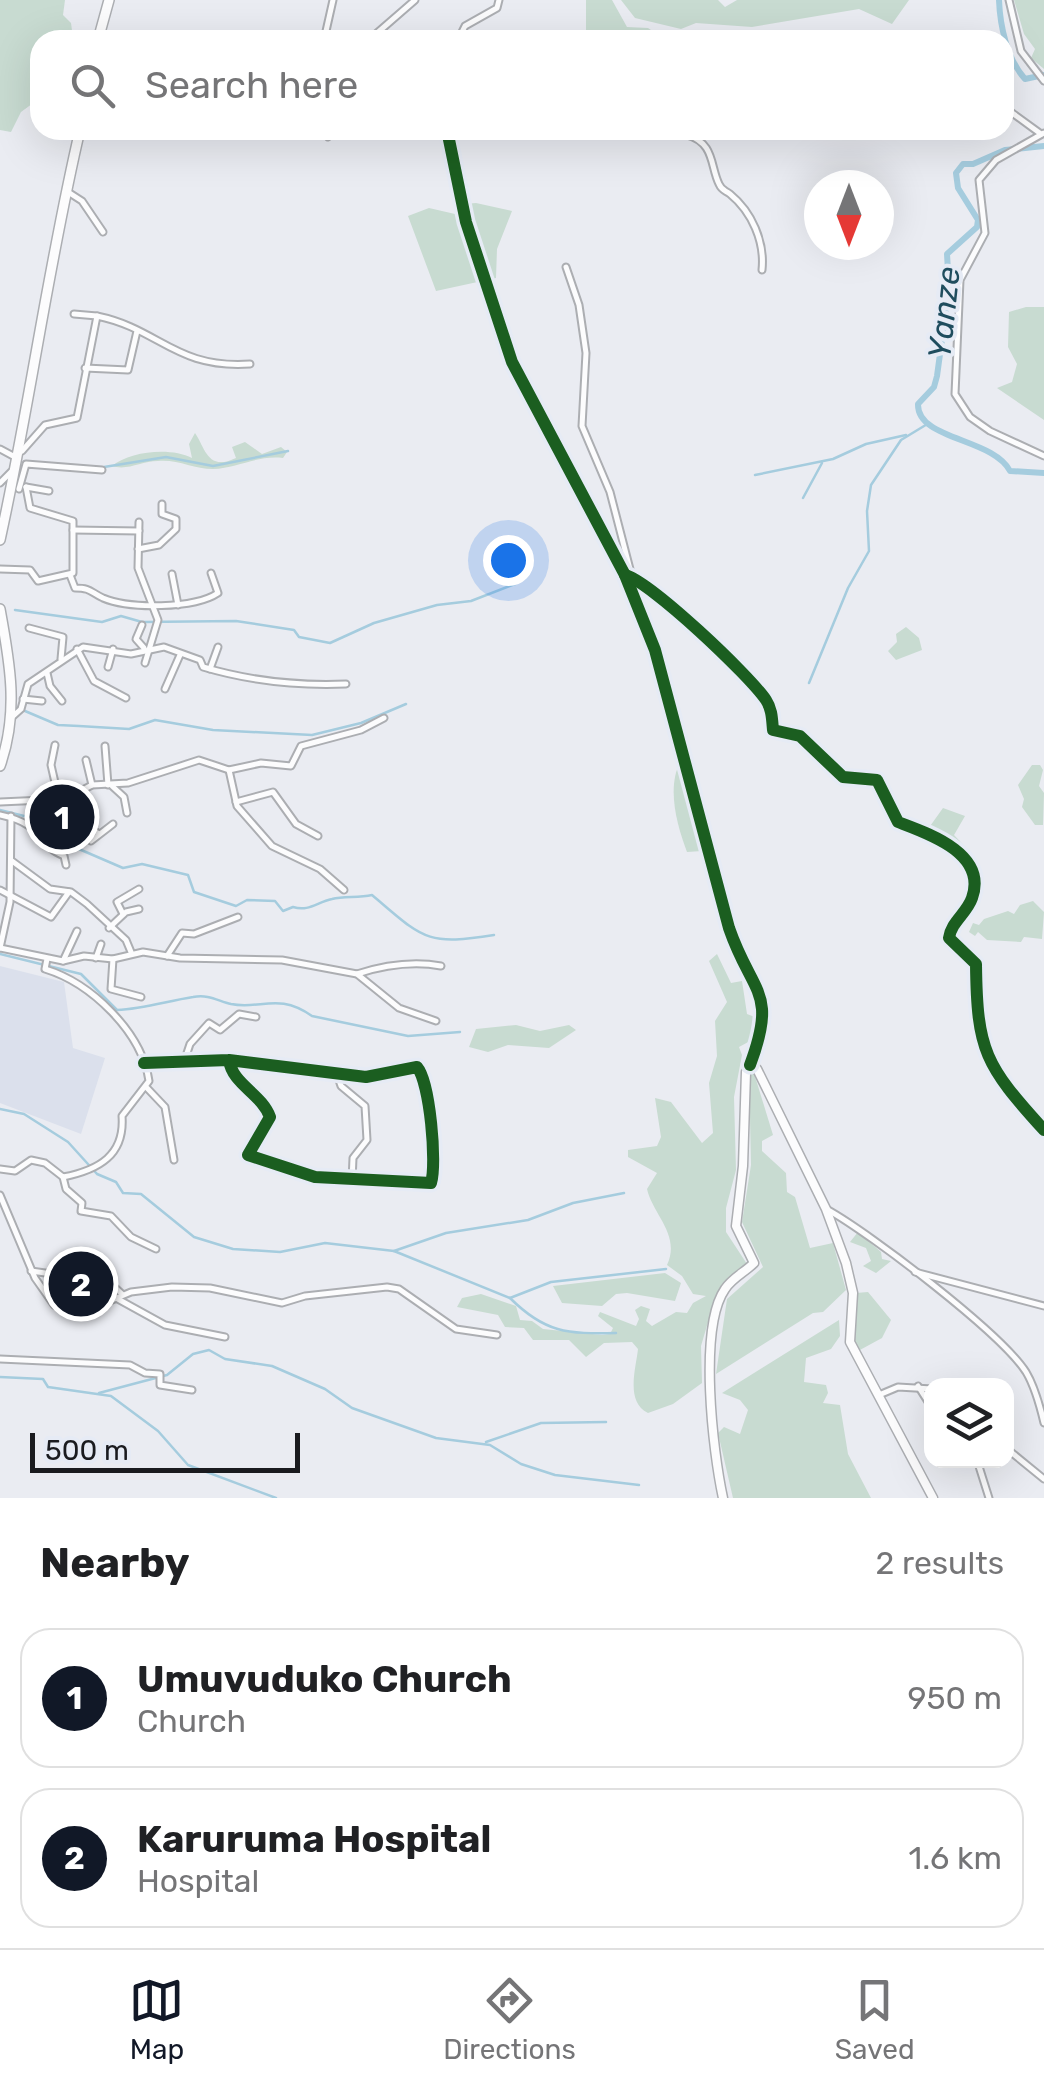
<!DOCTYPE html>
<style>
:root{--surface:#fff;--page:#f6f6f6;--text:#202124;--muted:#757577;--line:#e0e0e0;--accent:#111827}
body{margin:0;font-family:Rubik,sans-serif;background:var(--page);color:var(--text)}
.controls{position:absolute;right:30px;bottom:30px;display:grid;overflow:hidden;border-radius:20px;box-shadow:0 10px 40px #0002}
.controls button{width:90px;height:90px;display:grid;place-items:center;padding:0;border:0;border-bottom:2px solid var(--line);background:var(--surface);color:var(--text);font:50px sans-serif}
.compass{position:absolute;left:804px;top:170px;width:90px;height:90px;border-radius:50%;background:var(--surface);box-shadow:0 10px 40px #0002;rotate:180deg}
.scale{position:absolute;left:30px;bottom:25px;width:270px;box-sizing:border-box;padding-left:10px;border:5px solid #1a1b1f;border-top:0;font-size:28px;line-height:35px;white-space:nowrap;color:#1a1b1f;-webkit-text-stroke:8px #e6ebf5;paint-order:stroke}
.you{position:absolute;left:508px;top:560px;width:35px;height:35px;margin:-25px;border:8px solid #fff;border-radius:50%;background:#1a73e8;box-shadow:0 0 0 15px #1a73e833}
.badge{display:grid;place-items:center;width:65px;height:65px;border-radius:50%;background:var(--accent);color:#fff;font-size:32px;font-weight:700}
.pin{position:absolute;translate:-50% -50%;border:5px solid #fff;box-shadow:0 2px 10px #0006}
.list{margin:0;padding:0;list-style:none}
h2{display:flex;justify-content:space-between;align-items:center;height:130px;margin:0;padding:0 40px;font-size:42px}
h2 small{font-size:32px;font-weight:400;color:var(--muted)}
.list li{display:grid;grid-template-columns:65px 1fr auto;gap:30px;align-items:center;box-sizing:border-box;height:140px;margin:0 20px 20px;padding:0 20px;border:2px solid var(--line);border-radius:30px}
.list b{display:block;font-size:38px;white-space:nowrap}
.list p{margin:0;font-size:32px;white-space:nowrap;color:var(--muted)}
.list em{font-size:32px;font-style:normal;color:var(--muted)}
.icon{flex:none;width:55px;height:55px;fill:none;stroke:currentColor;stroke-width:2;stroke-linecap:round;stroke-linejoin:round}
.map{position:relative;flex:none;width:1044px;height:1498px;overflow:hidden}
.search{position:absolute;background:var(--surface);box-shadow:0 10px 40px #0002;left:30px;right:30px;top:30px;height:110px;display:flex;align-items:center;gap:25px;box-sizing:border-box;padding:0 35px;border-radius:30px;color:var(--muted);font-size:38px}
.sheet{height:450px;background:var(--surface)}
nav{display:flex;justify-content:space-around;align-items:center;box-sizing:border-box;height:140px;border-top:2px solid var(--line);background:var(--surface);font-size:28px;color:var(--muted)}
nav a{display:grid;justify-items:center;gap:5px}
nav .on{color:var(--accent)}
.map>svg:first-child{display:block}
.built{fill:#dbe0ec}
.green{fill:#c8dbd1}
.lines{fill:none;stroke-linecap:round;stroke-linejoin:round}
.stream{stroke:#a5ccde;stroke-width:2.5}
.river{stroke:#a5ccde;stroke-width:6}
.minor-casing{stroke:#acaeb2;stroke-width:9}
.major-casing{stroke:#acaeb2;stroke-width:11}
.highway-casing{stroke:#acaeb2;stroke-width:12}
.minor{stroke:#fcfcfd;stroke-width:5}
.major{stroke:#fcfcfd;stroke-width:8}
.highway{stroke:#fcfcfd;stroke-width:9}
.cycleway-casing{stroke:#e6ebf5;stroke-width:19}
.cycleway{stroke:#1b5e20;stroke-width:12}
.labels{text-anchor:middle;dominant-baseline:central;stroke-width:8;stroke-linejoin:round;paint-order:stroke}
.water-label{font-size:32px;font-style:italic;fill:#1f4d5e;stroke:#e6ebf5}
</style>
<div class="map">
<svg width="1044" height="1498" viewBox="0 0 1044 1498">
<rect width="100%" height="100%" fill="#eaecf2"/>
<path class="built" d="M0 966 64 982 73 1048 105 1058 81 1134 0 1103Z"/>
<g class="green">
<path d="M0 0H65L63 15 71 23 73 38 40 40V98L21 112 11 132 0 130Z"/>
<path d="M586 0H612L627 27 648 28 666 40H586Z"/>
<path d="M621 0H718L725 7 737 0H909L892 24 859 9 752 27 696 23 681 29 635 18Z"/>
<path d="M1014 0H1044V69L1031 58 1035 49 1024 34Z"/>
<path d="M476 203 512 211 497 249 496 278 436 291 408 216 429 208 455 214 464 204Z"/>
<path d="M1026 307H1044V420L997 388 1012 382 1017 364 1008 347 1009 312Z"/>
<path d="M195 433C205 447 207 472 236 458L232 447 245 442 262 454 281 447 287 452 283 458C257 455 238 468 213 469 194 469 177 459 158 461 141 461 128 471 112 466 130 451 171 447 192 458L189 444Z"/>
<path d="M906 627 919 638 922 650 896 660 888 651 897 642 896 634Z"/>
<path d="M681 761 702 851 687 852C677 826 666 786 681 761Z"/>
<path d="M1032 765H1040L1043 770 1039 786 1044 793 1043 825H1035L1022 807 1024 799 1018 785Z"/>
<path d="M943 808 965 816 954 835 969 851 960 855 928 829Z"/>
<path d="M1033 901 1044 912 1042 939 1024 937 1021 942 987 940 978 932 975 936 969 932 973 923 979 925 984 919 1008 911 1014 914 1020 905Z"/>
<path d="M717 954 731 983 742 981 747 1014 760 1019 752 1040 739 1047 742 1055 734 1097 736 1170 726 1208V1232L747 1264 716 1295 701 1346 702 1383 673 1404 648 1413C625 1402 636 1368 638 1349L632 1342 604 1343 586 1357 569 1340H533L524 1328 505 1327 498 1315 457 1307 462 1298 481 1294 516 1306 520 1320 532 1321 543 1329 602 1335 610 1334 613 1328 598 1316 600 1312 636 1326 639 1319 635 1310 641 1306 650 1309 646 1321 652 1326 676 1312 687 1313 693 1303 706 1296 693 1294 682 1276 667 1265C681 1235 653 1215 647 1189L657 1173 628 1157V1150L657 1146 661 1137 655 1098 671 1102 702 1143 713 1133 709 1083 717 1056 715 1021 727 1002 709 961Z"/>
<path d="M516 1025 540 1031 569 1025 576 1030 549 1048 508 1045 488 1052 469 1047 476 1029Z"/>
<path d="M749 1072 754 1073 773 1135 762 1141V1151L786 1173 787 1192 795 1197 810 1248 833 1243 846 1290 823 1312 813 1313 716 1374 727 1299 763 1267 742 1222 751 1165Z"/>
<path d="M858 1232 881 1252 882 1259 891 1261 876 1273 863 1266 871 1261 866 1248 850 1242Z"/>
<path d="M665 1273 681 1283 675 1301 627 1293 616 1294 602 1306 562 1303 553 1286Z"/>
<path d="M868 1292 891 1320 882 1338 858 1351 850 1333 856 1293Z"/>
<path d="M839 1320 840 1336 831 1349 806 1358 804 1382 826 1385 828 1393 823 1403 840 1405 848 1454 871 1498H733L718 1433 724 1427 740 1434 748 1410 740 1400 722 1393Z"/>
</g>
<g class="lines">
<g class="stream">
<path d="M104 467 166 457 213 466 288 451"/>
<path d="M755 475 833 459 866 444 906 435"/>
<path d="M803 498 822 463"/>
<path d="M15 610 102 622 121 616 142 622 236 621 294 630 299 637 330 643 374 623 437 605 471 601 515 584"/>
<path d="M809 683 848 588 869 551 867 511 871 485 901 440 929 423"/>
<path d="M25 711 58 725 79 726 129 729 155 720 213 730 312 735 361 723 406 704"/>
<path d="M0 810 28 817 65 843 123 868 142 864 188 875 194 892 236 906 247 900 275 901 283 911 293 907C309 912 317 902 332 899 344 896 358 898 372 895 423 938 425 946 494 935"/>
<path d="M0 954 81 974 117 1010C144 1009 167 1001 193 997 209 994 218 1001 231 1004 261 1010 278 992 312 1016L408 1036 460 1032"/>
<path d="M0 1109 24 1114 68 1142 97 1174 116 1182 123 1193 141 1194 194 1237 233 1249 280 1252 325 1243 394 1251 510 1298 551 1282 666 1269"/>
<path d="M394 1251 446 1233 528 1220 573 1203 624 1193"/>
<path d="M510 1298C545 1333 567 1334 616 1333"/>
<path d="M0 1377 43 1379 48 1387 111 1396 158 1431 188 1465 276 1498"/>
<path d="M99 1393 167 1375 193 1354 209 1350 225 1359 272 1366 325 1389 352 1408 436 1438 490 1445 521 1464 555 1475 639 1485"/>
<path d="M486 1442 541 1423 606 1422"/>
</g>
<g class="river">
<path d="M999 0C1000 26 1007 59 1025 79L1044 75"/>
<path d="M1044 146 1005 150 973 164H963L956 173 958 188 978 220 977 227 947 254 949 288 937 376 934 387 918 404C917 440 993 438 1010 471L1044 473"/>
</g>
<g class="minor-casing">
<g id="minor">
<path d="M1009 0 1021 51 1044 81"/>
<path d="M324 40 333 0"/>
<path d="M369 40 415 0"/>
<path d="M458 40 465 26 497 8 499 0"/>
<path d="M1004 107 1041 134"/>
<path d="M326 130 328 137 333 130"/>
<path d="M447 130 466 222 512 362 625 575 655 650 729 928C752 995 778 990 750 1065"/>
<path d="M618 130C641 140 664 129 687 135 715 143 710 166 719 184 722 191 725 190 730 194 752 212 765 242 762 270"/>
<path d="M1044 133 996 160 979 180 985 233 960 280 955 394 970 417 990 431 1044 456"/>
<path d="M68 192 82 201 103 232"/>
<path d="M566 267 579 305 586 353 582 426 610 492 632 577"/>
<path d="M74 314 97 316"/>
<path d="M85 368 128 370 137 331"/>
<path d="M0 449 15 457"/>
<path d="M22 451 45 425 77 418 97 316C160 329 175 369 250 364"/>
<path d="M0 483 11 472"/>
<path d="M26 487 49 491"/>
<path d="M19 489 26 464 102 470"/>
<path d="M139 522 138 568 158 620 145 663"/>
<path d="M73 530 139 531"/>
<path d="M138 549 159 545 176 529V519L162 514V504"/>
<path d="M0 569 30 570 38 581 73 573V521L30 508 26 487"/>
<path d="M172 574 178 605"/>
<path d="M70 575 75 588C91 588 90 592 103 598 129 609 194 609 218 593L211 573"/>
<path d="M625 575C651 582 749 675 766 700 772 709 772 719 773 730L800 736 843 777 877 780 898 822C927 833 988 853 972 898 967 913 951 922 949 938L976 964C977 1051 985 1065 1044 1130"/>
<path d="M142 625 136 639 144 648"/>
<path d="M29 628 63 637 61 659"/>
<path d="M77 649 94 681 126 698"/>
<path d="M108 667 113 649"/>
<path d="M210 669 218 647"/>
<path d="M47 673 50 686 62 701"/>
<path d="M165 689 180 655"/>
<path d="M23 699 42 701"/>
<path d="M11 718 21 709 28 684 83 647 131 654 164 647 200 660 203 667C250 681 296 686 346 684"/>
<path d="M55 745 51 765 59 800"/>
<path d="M105 746 108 785"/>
<path d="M86 760 92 785"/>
<path d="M229 770 237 806 272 846 320 869 344 890"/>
<path d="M112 786 124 797 127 813"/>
<path d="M67 801 86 825 99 834"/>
<path d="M0 802 66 799 92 785 128 783 199 760 229 770 261 763 291 766 301 746 361 730 384 718"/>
<path d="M236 802 273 792 296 824 318 836"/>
<path d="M0 815C47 825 33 843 64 856L66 865"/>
<path d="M91 841 113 824"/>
<path d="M12 861 50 889 71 892 87 904 126 940 131 952"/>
<path d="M0 890 51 917 69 892"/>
<path d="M123 914 117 902 139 889"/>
<path d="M109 928 126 912 139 909"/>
<path d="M0 948 63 961 84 956 113 959 143 952 180 958 282 960 357 974 399 1008 436 1021"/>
<path d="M0 948 10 902 11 816"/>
<path d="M167 956 182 933 194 934 238 917"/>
<path d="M96 958 101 944"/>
<path d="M113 959 111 989 141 997"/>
<path d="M63 961 77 931"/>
<path d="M357 974C385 965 413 961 441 966"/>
<path d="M185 1059 190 1044 209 1023 220 1030 239 1014 256 1017"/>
<path d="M144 1063 229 1060 366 1077 417 1067C430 1082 437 1164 431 1183L315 1177 248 1155 270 1117C262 1094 232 1084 229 1060"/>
<path d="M337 1074 341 1086 365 1106 367 1140 353 1158 352 1181"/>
<path d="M147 1088 165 1107 174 1160"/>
<path d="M0 1169 15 1171 31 1160 45 1163 63 1177C99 1170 125 1155 122 1116L149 1081C142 1032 91 983 45 969L47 959"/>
<path d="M63 1177 66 1189 82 1203 81 1211 111 1216 131 1237 156 1249"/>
<path d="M0 1195 35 1278 54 1305 67 1312 93 1308 131 1292 172 1287 210 1288 282 1303 305 1296 387 1287 399 1289 456 1329 497 1335"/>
<path d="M828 1210C871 1234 1001 1333 1026 1372 1035 1387 1040 1406 1044 1423"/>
<path d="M31 1271 109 1282 122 1294"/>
<path d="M915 1272 1044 1306"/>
<path d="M116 1298 165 1325 225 1337"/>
<path d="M0 1359 130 1365 145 1373 160 1374V1385L192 1390"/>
<path d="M918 1386 932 1408"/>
<path d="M879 1395 898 1387 932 1389"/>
<path d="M1006 1448 1044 1479"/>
<path d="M977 1460 989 1498"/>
</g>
</g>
<g class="major-casing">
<path id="major" d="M723 1498C713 1452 698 1328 725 1289 732 1278 745 1272 754 1263L736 1226 743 1166 746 1072 750 1065 757 1069 826 1209 846 1263 853 1293 850 1342 933 1498"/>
</g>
<g class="highway-casing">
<g id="highway">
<path d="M98 40 109 0"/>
<path d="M0 540C30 404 48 266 80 130"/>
<path d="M0 609C10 663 19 713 0 766"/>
</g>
</g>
<use href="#minor" class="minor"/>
<use href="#major" class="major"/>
<use href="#highway" class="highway"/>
<g class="cycleway-casing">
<g id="cycleway">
<path d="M447 130 466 222 512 362 625 575 655 650 729 928C752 995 778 990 750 1065"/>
<path d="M625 575C651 582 749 675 766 700 772 709 772 719 773 730L800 736 843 777 877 780 898 822C927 833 988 853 972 898 967 913 951 922 949 938L976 964C977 1051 985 1065 1044 1130"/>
<path d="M144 1063 229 1060 366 1077 417 1067C430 1082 437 1164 431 1183L315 1177 248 1155 270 1117C262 1094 232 1084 229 1060"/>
</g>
</g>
<use href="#cycleway" class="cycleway"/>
</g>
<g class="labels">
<g class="water-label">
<text transform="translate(944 313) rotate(-84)">Yanze</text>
</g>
</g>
</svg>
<div class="controls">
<button><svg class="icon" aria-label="layers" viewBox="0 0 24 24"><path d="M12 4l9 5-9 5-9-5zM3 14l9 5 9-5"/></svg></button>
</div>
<svg class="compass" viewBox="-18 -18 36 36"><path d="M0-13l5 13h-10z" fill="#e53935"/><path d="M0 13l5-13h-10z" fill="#757577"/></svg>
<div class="scale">500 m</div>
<div class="you"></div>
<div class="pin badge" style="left:62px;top:817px">1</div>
<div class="pin badge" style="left:81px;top:1284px">2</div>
<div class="search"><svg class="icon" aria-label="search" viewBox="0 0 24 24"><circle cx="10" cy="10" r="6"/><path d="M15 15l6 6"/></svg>Search here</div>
</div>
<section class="sheet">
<h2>Nearby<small>2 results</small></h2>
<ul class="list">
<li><span class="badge">1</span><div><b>Umuvuduko Church</b><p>Church</p></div><em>950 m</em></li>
<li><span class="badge">2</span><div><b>Karuruma Hospital</b><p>Hospital</p></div><em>1.6 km</em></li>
</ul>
</section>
<nav>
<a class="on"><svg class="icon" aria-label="map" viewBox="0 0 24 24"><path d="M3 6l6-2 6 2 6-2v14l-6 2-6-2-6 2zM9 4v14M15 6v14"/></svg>Map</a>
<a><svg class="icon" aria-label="directions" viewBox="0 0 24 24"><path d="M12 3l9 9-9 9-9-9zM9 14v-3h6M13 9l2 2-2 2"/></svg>Directions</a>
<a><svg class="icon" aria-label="saved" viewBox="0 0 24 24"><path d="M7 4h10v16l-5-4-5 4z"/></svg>Saved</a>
</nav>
